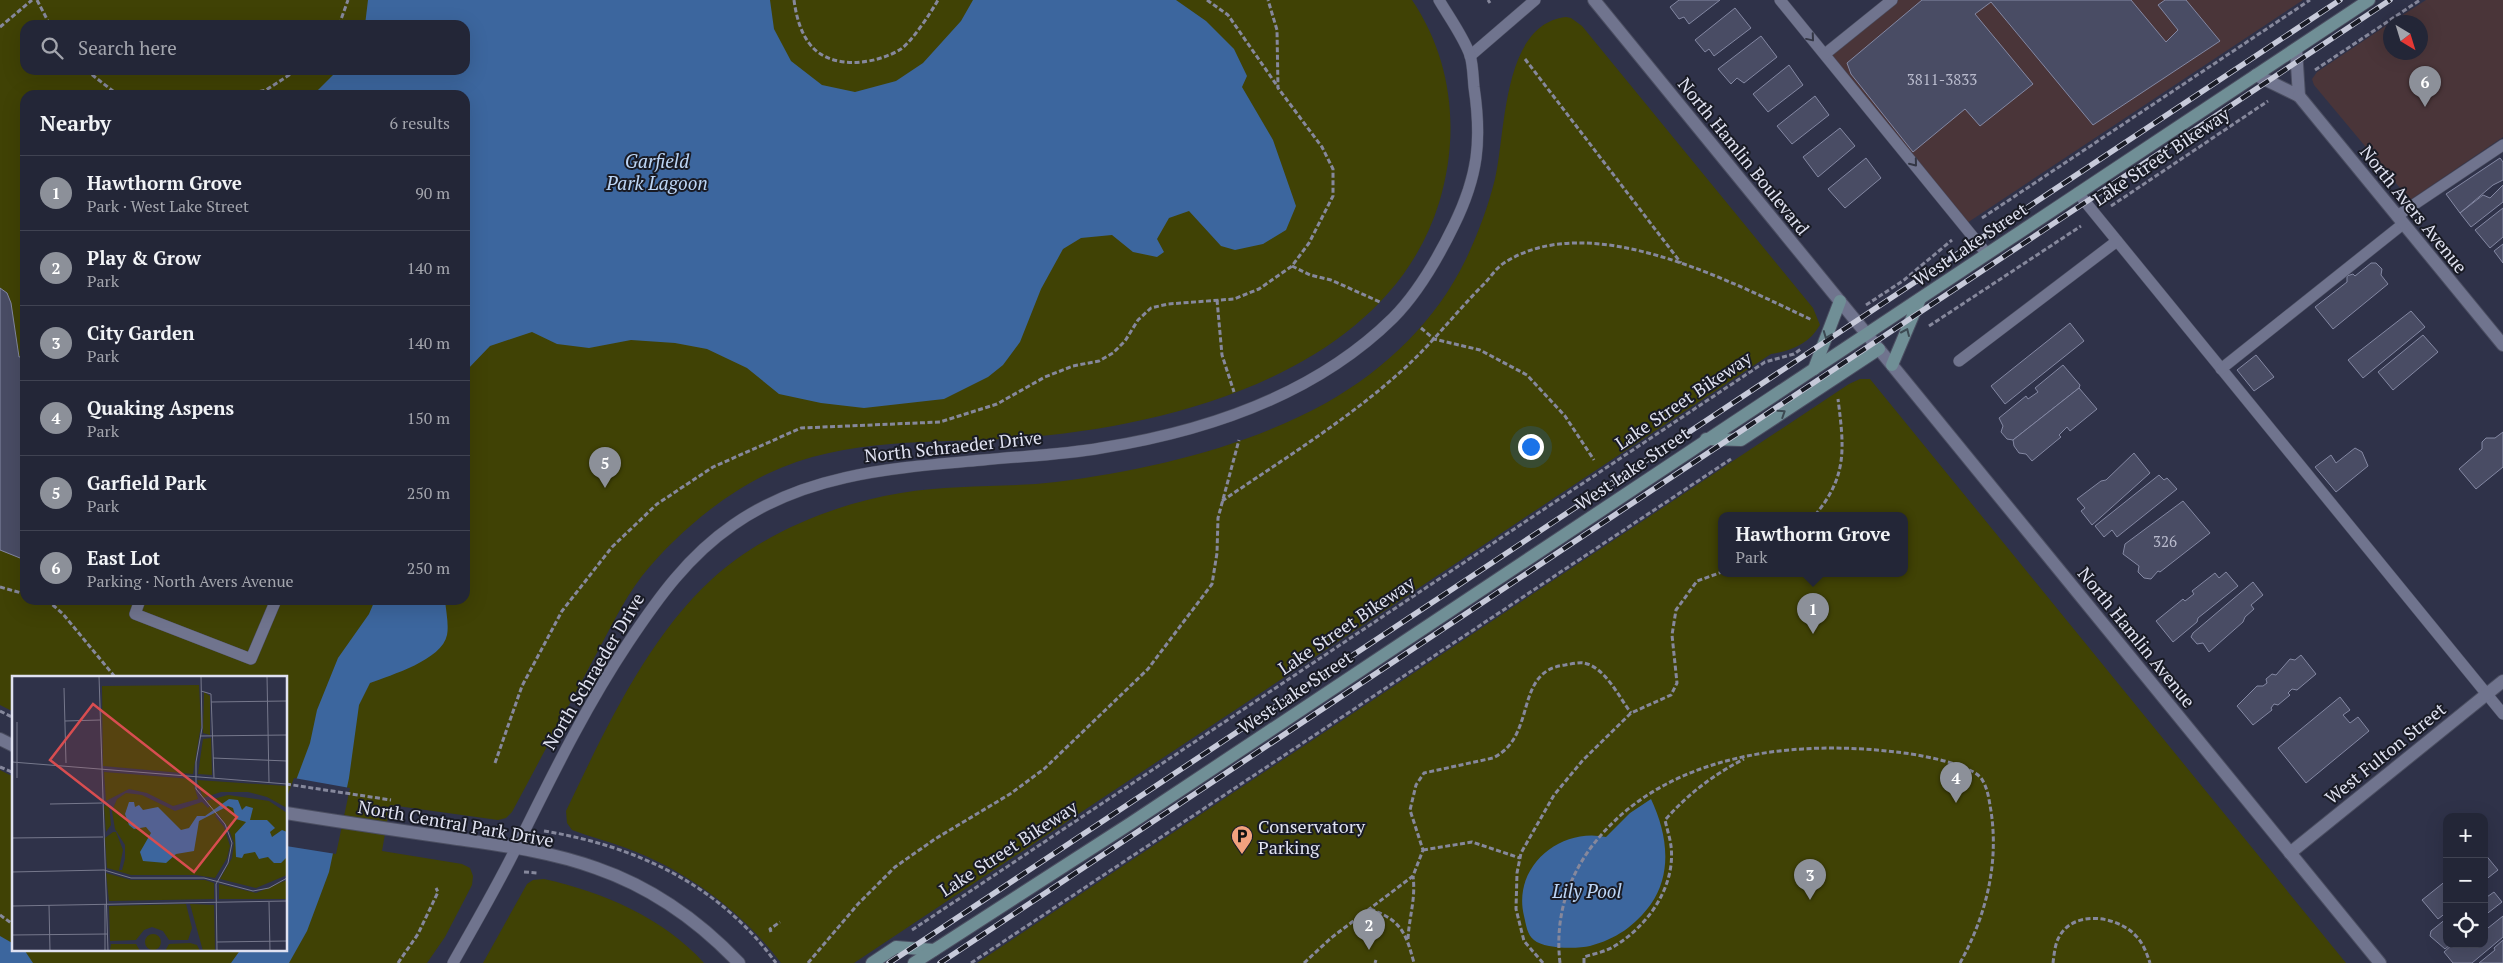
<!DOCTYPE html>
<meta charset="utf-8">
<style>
:root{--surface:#232637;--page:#2b2e3f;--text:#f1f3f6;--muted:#a3a5ad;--line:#404352;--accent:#8c9099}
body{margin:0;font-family:"PT Serif",serif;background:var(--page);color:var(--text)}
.controls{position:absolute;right:15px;bottom:15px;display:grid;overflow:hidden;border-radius:10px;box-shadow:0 5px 20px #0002}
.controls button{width:45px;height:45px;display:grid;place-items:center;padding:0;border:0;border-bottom:1px solid var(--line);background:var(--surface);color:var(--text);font:25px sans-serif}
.compass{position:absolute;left:2383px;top:15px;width:45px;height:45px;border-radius:50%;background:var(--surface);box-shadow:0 5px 20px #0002;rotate:142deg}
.you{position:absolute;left:1530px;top:446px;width:18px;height:18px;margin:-12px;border:4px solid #fff;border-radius:50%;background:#1a73e8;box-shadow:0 0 0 8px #1a73e833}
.badge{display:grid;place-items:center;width:32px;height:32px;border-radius:50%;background:var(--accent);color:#fff;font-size:16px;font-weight:700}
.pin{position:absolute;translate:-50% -41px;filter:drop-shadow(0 1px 2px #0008)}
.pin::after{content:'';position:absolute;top:26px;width:18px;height:15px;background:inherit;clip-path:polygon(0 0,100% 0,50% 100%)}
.popup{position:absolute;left:1718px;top:512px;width:190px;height:65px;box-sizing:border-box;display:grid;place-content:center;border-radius:10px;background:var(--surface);filter:drop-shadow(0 1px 4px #0005);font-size:16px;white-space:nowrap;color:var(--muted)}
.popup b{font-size:19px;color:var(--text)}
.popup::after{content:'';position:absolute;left:50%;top:100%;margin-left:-10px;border:10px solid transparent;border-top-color:var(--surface)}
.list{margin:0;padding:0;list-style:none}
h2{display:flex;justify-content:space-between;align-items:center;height:65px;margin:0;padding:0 20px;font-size:21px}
h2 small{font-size:16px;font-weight:400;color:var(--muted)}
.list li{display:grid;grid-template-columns:32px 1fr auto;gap:15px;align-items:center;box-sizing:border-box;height:75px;padding:0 20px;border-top:1px solid var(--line)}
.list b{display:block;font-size:19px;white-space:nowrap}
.list p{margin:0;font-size:16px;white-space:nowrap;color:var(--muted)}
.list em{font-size:16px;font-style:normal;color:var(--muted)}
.icon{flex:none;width:28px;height:28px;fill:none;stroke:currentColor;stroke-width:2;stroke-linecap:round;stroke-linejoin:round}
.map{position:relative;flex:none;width:2503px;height:963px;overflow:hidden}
.search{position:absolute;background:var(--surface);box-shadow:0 5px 20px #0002;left:20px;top:20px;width:450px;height:55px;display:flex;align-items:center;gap:12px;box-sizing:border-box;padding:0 18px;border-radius:15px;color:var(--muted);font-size:19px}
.panel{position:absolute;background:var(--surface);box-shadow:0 5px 20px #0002;left:20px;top:90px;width:450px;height:515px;border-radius:15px}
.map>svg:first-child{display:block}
.industrial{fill:#4a3539}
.green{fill:#404205;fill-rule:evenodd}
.water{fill:#3c669e}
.pier{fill:#2f3249}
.building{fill:#494c64;stroke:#8488a3}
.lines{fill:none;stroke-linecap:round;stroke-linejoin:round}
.service-casing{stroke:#4b4e61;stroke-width:12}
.minor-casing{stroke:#4b4e61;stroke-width:14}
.tertiary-casing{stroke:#4b4e61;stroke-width:14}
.secondary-casing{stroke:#4b4e61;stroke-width:14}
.path{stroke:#86889c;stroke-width:3;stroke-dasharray:5 2.5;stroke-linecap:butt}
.service{stroke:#70748e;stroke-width:11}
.minor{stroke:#70748e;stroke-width:12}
.tertiary{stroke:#70748e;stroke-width:12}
.secondary{stroke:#708f96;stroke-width:12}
.rail-casing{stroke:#c7cada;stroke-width:5.5}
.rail{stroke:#191b25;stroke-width:4;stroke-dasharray:11;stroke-linecap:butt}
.oneway{stroke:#333644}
.oneway2{stroke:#3c4952}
.labels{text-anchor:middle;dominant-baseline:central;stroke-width:4;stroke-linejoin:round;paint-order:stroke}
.number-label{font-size:15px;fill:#babcce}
.street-label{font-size:18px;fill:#e0e2f1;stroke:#191b25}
.poi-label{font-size:18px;fill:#e0e2f1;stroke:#191b25;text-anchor:start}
.water-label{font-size:19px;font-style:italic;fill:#bdd6f6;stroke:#191b25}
.inset-road{fill:none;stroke:#76788c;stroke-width:1}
.view{fill:#d84d50;fill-opacity:0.15;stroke:#d84d50;stroke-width:2.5}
.inset-edge{fill:none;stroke:#e0e2f1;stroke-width:2.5}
</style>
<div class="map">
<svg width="2503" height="963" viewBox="0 0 2503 963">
<rect width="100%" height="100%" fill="#2f3249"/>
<g class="industrial">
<path d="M1892 0H2303L1964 225 1825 54Z"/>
<path d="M2426 0H2503V137L2410 200 2314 85 2312 79 2317 72 2390 23V52H2420V22H2392Z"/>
</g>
<g class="green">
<path d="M0 0H1412C1453 61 1460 134 1439 203 1387 371 1173 427 1018 438 935 444 846 436 767 474 722 495 673 537 642 576 622 602 608 633 592 662 565 712 539 762 512 812L506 818 498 820 390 805 382 851 462 864 470 868 473 876 472 885 445 937 427 963H0V770L14 777V949H286V677H14V712L0 705ZM25 25H465V70H25ZM25 95H465V600H25Z"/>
<path d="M1566 17 1571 18 1582 26 1813 308 1820 325C1809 344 1791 351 1771 354L854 963H781C743 912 686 870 626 848 608 841 590 837 572 830L567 823 566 811C604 732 646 640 711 580 762 533 834 504 901 493 952 484 1005 488 1056 482 1148 470 1244 448 1326 403 1386 369 1436 321 1466 259 1478 234 1488 207 1495 179 1506 132 1502 24 1566 17Z"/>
<path d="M1860 379H1870L2346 963H977L1849 384ZM1722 515H1904V573H1722Z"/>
<path d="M544 879C603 892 662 917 704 963H483L527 884 533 880Z"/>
</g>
<g class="water">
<path d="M368 0H770L774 29 791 61 822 85 855 92 896 81 923 63 961 21 973 0H1176L1206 21 1234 49 1247 76 1242 87 1273 140 1296 206 1286 230 1263 244 1235 250 1221 246 1189 211 1169 218 1157 239 1164 252 1157 257 1133 252 1112 235 1081 238 1063 249 1041 289 1020 342 1003 365 988 377 944 399 864 408 821 403 779 394 747 368 707 349 675 343 631 340 589 348 557 344 532 332 490 346 465 372V95H313L338 70H465V25H365Z"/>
<path d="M375 600H445C446 611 449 625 447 635 442 660 391 675 370 683L359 705 349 778 329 872 307 931 289 963H231L241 949H286V807L310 743 317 710 338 658 369 614Z"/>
<path d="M1651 799C1667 833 1673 872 1651 904 1635 926 1616 939 1590 946 1577 949 1544 949 1534 940 1527 935 1526 924 1524 916 1512 867 1560 827 1606 837L1630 813Z"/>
<path d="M0 936 14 944V949L25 951 33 963H0Z"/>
</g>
<path class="pier" d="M294 778 350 788 336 854 286 846V800Z"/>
<g class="building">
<path d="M1679 0H1720L1689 24 1684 17 1679 19 1670 7Z"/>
<path d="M1922 0H2131L2166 42 2178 30 2158 5 2165 0H2186L2220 41 2093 125 1991 2 1975 14 2033 84 1980 126 1965 109 1913 152 1851 74 1847 63Z"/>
<path d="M1735 8 1751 28 1714 56 1709 49 1705 52 1695 40Z"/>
<path d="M1761 36 1777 57 1744 83 1737 78 1731 84 1718 69Z"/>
<path d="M1789 65 1803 85 1768 112 1753 94Z"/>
<path d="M1815 96 1829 115 1792 144 1777 126Z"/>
<path d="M1840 128 1855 146 1818 177 1803 157Z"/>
<path d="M1866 158 1881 178 1845 208 1828 189Z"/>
<path d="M2500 158 2503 162V180L2493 185 2460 213 2446 194Z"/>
<path d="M2503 185V202L2471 227 2460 213 2483 195 2490 198Z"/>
<path d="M2503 208V237L2490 248 2475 230Z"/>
<path d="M2503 244V263L2494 251Z"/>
<path d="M2371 263H2376L2382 269 2381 275 2388 284 2333 329 2315 307 2347 282V276L2353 274 2355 276Z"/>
<path d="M0 288 7 293 11 303 19 357 25 356V560L0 550Z"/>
<path d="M2411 311 2425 327 2363 378 2348 360Z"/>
<path d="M2070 323 2084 341 2005 404 1991 386Z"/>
<path d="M2423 335 2438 352 2393 390 2378 372Z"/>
<path d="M2256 355 2274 377 2254 391 2237 370Z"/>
<path d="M2063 365 2080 385 2079 388 2013 440 2007 439 2001 432 2003 426 1999 418 2026 396 2028 399 2038 392 2035 388Z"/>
<path d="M2079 388 2097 409 2070 431 2067 427 2059 435 2061 437 2032 461 2026 454 2019 453 2014 446 2013 440Z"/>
<path d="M2503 432V467L2476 489 2459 469 2482 449V442L2486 438H2495Z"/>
<path d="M2355 448 2362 452 2368 466 2336 492 2315 467 2331 455 2336 463Z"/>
<path d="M2134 453 2150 473 2092 525 2081 511 2085 508 2077 499 2101 481 2106 480Z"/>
<path d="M2159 475 2164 480 2167 478 2177 489 2117 537 2112 530 2104 537 2095 526Z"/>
<path d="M2183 501 2210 533 2160 572 2158 571 2151 579 2144 578 2138 572 2139 566 2123 554 2125 544Z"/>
<path d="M2226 572 2238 586 2198 618 2197 622 2173 642 2156 621 2183 599 2185 601 2194 594 2192 591 2215 573 2219 578Z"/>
<path d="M2253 582 2263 595 2251 605 2254 609 2245 617 2243 622 2209 652 2203 643 2197 644 2191 637 2193 633Z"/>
<path d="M2301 655 2316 674 2297 690 2292 689 2288 693 2290 695 2278 705 2274 704 2271 708 2272 710 2253 725 2237 706 2257 686H2263L2267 683 2266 679 2272 674 2276 675 2290 659 2295 660Z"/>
<path d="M2340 697 2350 710 2343 715 2350 723 2358 717 2369 731 2306 783 2278 748Z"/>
<path d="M2484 853 2498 870 2484 881Z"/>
<path d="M2447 880V912L2438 919 2422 900Z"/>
<path d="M2494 892 2502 902 2484 916V899Z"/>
<path d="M2503 916V937L2472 963H2453L2444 952 2453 944H2484V924L2488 928Z"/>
<path d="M2447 918V944H2451L2445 949 2430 936 2431 931Z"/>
<path d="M2503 940V963H2479L2495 950 2494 948Z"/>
</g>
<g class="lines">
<g class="service-casing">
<g id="service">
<path d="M1780 0 1987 254"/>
<path d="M1825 54 1892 0"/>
<path d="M1470 56 1535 0"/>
<path d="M2078 193 2503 714"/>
<path d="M2397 216 2503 145"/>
<path d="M1959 361 2117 241"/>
<path d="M2221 369 2403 224"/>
<path d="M140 600 135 614 251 659 276 600"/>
<path d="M453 963C474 926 495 890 514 852 550 780 584 709 628 643 658 598 688 556 733 525 807 473 895 468 983 460 1022 456 1062 455 1101 448 1208 431 1315 395 1393 318 1419 292 1438 258 1454 225 1478 176 1482 141 1474 87 1473 77 1473 65 1470 55 1463 36 1449 17 1439 0"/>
</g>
</g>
<g class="minor-casing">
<g id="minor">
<path d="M2256 75 2299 96 2296 49"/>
<path d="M2299 96 2503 345"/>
<path d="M2290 853 2503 681"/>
</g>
</g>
<g class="tertiary-casing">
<g id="tertiary">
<path d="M1594 0 2380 963"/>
<path d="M0 739 14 746"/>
<path d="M286 813C341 822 396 830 451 838 499 845 550 851 596 868 651 887 699 921 739 963"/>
</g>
</g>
<g class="secondary-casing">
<g id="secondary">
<path d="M1892 365 1920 299"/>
<path d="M1814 369 1840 301"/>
<path d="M1706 439 1741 440 1879 349"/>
<path d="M872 963 896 947 934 950"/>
<path d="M914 963 1131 823 2369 0"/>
</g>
</g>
<g class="path">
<path d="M37 0 50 25"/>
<path d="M794 0C796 15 800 31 809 43 829 71 875 65 901 49 913 40 930 14 938 0"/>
<path d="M1207 0 1228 15 1278 87"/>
<path d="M1488 0 1490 3"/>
<path d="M339 25 348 0"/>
<path d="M0 27 32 0"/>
<path d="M1525 59 1681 263"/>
<path d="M86 70 118 95"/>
<path d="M2315 70 2420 0"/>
<path d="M245 95 266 90 297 70"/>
<path d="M2111 206 2268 101"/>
<path d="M1982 218 2310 0"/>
<path d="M1292 266 1310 275 1331 280 1380 302"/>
<path d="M1217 300 1222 355 1234 392"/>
<path d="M1866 305 1904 280 1952 240"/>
<path d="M1929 326 2081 226"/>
<path d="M1421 328 1434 339 1480 350 1527 375 1565 416 1594 460"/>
<path d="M1222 501C1285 458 1352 417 1408 365 1435 340 1457 311 1483 285 1490 278 1496 268 1504 263 1590 207 1731 282 1812 320"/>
<path d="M1815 515C1848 476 1844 447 1838 399"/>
<path d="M0 587 25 594"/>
<path d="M47 600 63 614 115 677"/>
<path d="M0 711 14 718"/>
<path d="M495 763 522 686 562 611 612 547 657 504 713 467 801 428 940 422 997 404 1045 377 1073 366 1099 361 1113 353 1125 341 1138 320 1151 308 1168 304 1234 299 1259 289 1292 266 1309 243 1333 196V169L1322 147 1278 88 1277 30 1268 0"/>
<path d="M0 767 14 773"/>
<path d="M286 784 391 800"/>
<path d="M544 831C636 846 720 885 776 963"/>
<path d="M1423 850 1472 842 1520 858"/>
<path d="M524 872 538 873"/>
<path d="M1370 909C1401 920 1406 933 1414 963"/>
<path d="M0 915 14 925"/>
<path d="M912 930 1765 362 1794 354 1801 349"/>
<path d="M771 932 770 929 780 922"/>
<path d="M1408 939C1409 917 1416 899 1413 876"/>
<path d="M68 949H86"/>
<path d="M398 963 418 934 438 892 436 888"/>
<path d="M808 963 858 904 895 867 935 839 1010 794 1044 769 1148 669 1212 584 1217 553 1218 518 1239 440"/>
<path d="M971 963 1731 459"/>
<path d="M1304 963 1331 938 1413 876 1423 850 1410 810 1416 785 1424 773 1493 758C1538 736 1513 671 1565 665 1571 664 1579 662 1584 663 1605 667 1619 697 1631 713"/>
<path d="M1375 963 1376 960"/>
<path d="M1543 963 1524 941 1516 909 1517 873 1521 853 1554 795 1583 760 1631 713 1671 695 1677 683 1672 635 1676 610 1697 581 1722 572"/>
<path d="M1560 963C1555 920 1566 881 1592 846 1662 755 1788 739 1896 752 1916 754 1968 763 1981 778 1988 788 1989 800 1991 811 1999 864 1986 916 1960 963"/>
<path d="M1584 963V957C1593 954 1604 952 1613 947 1647 927 1676 887 1671 846 1670 838 1667 829 1665 820 1688 794 1713 775 1744 759"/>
<path d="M2053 963C2054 955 2055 944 2059 937 2074 909 2118 916 2136 936 2143 943 2147 954 2150 963"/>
</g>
<use href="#service" class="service"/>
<use href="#minor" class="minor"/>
<use href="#tertiary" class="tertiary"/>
<use href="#secondary" class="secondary"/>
<g class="rail-casing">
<g id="rail">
<path d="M889 963 2340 0"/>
<path d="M940 963 2390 0"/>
</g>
</g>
<use href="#rail" class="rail"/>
</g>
<defs><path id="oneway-chevron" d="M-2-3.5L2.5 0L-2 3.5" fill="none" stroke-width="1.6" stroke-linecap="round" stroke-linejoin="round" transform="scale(1.25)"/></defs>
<g class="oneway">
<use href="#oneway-chevron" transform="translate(1811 38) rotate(50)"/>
<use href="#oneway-chevron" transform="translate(1914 163) rotate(51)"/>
</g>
<g class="oneway2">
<use href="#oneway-chevron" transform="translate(1906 332) rotate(-66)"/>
<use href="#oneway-chevron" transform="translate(1827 335) rotate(111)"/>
<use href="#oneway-chevron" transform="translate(1782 413) rotate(-33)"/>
</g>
<defs>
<g id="parking-pin" transform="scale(1.125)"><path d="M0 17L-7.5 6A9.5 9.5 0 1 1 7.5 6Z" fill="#f1a17e" stroke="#191b25"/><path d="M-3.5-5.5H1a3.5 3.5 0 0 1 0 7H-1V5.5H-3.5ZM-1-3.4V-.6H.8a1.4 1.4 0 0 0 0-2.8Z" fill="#111"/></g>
</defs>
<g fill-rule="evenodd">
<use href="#parking-pin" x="1242" y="836"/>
</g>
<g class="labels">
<g class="number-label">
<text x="1942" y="79">3811-3833</text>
<text x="2165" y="541">326</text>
</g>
<g class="street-label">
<text transform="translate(1744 156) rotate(51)">North Hamlin Boulevard</text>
<text transform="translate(2161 156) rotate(-34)">Lake Street Bikeway</text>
<text transform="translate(2414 209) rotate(51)">North Avers Avenue</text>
<text transform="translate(1970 244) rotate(-34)">West Lake Street</text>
<text transform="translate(1683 400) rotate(-34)">Lake Street Bikeway</text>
<text transform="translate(953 446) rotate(-6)">North Schraeder Drive</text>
<text transform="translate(1632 468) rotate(-34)">West Lake Street</text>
<text transform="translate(1346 625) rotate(-34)">Lake Street Bikeway</text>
<text transform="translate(2137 637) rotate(51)">North Hamlin Avenue</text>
<text transform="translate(593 671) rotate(-59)">North Schraeder Drive</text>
<text transform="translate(1295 692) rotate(-34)">West Lake Street</text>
<text transform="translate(2385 753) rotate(-39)">West Fulton Street</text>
<text transform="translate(456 823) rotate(10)">North Central Park Drive</text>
<text transform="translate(1008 848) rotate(-33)">Lake Street Bikeway</text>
</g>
<g class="poi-label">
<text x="1258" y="826">Conservatory<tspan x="1258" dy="21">Parking</tspan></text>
</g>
<g class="water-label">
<text x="657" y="160">Garfield<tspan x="657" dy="22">Park Lagoon</tspan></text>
<text x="1587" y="890">Lily Pool</text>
</g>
</g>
<g transform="translate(12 676)">
<rect width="275" height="275" fill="#2f3249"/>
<path d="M187 9 189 49 181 98 91 90 90 10ZM192 16 198 20V59L191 57ZM199 62 200 99 186 98 191 63ZM92 96 180 103 186 123 161 130 135 117 117 113 94 125ZM185 104 275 110V132L255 121 236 116H209L191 122ZM114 117 130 119 163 135 190 126 196 132 198 130 194 125 216 119 257 125 275 137V199L244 212 208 203 220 182 222 167 216 151 205 137 203 140 212 151 218 170 215 182 203 202 184 199H119L95 192 93 162 101 156H104L111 174 107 194H110L113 183V169L103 153 100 135 105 123ZM97 129 99 149 94 156 92 130ZM94 197 119 204H193L202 207V223L97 225ZM275 204V223H207V208L244 217ZM174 228 180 252 176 264H157L151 255 140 251 132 254 124 264 98 265 97 230ZM178 228 202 229 203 275H191ZM133 266a8 8 0 1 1 16 0a8 8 0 1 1-16 0ZM178 267 185 269 188 275H153L157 268ZM124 268 128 275H98L99 268Z" fill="#404205"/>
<path d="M217 123 226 124 230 134 234 130 241 132 238 144H255L263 152 258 156 260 161 270 154 275 156V181L269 187H262L256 181 247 183 243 176 232 178 230 182 224 181 223 158 234 146 224 143 221 132 216 130 187 145 182 175 164 178 154 187 131 185 128 176 139 157 134 151 122 153 117 149 113 138 117 126H122L123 131 127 129 131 134 146 131 169 154 177 152 185 140H193Z" fill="#3c669e"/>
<path class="inset-road" d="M87 0 96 275M189 0 190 52M255 0 257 106M52 12 54 87M189 15 199 18 202 102M199 26 275 25M53 45 88 44M190 52 184 86V113L213 148 220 167 216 187 204 208 205 275M188 60 275 59M201 82 275 85M0 86 275 108M5 102V46M38 128 90 127M0 162 91 161M0 196 92 194 119 202H192L241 215 257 212 275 202M257 226 258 275M37 229 38 275M0 230 275 225M0 259 95 258M205 266 275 265M93 275V228"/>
<path class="view" d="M81 28 225 141 182 196 38 84Z"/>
<rect width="275" height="275" class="inset-edge"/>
</g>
</svg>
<div class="controls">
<button>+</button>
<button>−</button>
<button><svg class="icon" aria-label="locate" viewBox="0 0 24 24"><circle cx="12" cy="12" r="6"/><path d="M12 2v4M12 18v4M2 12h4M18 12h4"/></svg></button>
</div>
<svg class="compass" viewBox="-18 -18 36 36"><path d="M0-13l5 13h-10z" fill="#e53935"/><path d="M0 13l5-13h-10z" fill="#a3a5ad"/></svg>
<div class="you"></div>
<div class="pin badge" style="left:1813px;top:634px">1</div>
<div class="popup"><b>Hawthorm Grove</b>Park</div>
<div class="pin badge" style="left:1369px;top:950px">2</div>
<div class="pin badge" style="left:1810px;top:900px">3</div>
<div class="pin badge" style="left:1956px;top:803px">4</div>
<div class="pin badge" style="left:605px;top:488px">5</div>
<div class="pin badge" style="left:2425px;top:107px">6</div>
<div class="search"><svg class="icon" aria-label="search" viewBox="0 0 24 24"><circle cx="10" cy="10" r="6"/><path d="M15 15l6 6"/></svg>Search here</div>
<section class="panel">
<h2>Nearby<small>6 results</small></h2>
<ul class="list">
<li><span class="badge">1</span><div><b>Hawthorm Grove</b><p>Park · West Lake Street</p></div><em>90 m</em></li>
<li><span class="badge">2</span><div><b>Play &amp; Grow</b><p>Park</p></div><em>140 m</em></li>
<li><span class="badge">3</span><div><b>City Garden</b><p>Park</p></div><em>140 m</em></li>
<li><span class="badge">4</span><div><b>Quaking Aspens</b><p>Park</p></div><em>150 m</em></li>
<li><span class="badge">5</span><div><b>Garfield Park</b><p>Park</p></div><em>250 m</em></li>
<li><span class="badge">6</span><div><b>East Lot</b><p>Parking · North Avers Avenue</p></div><em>250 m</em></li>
</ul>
</section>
</div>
